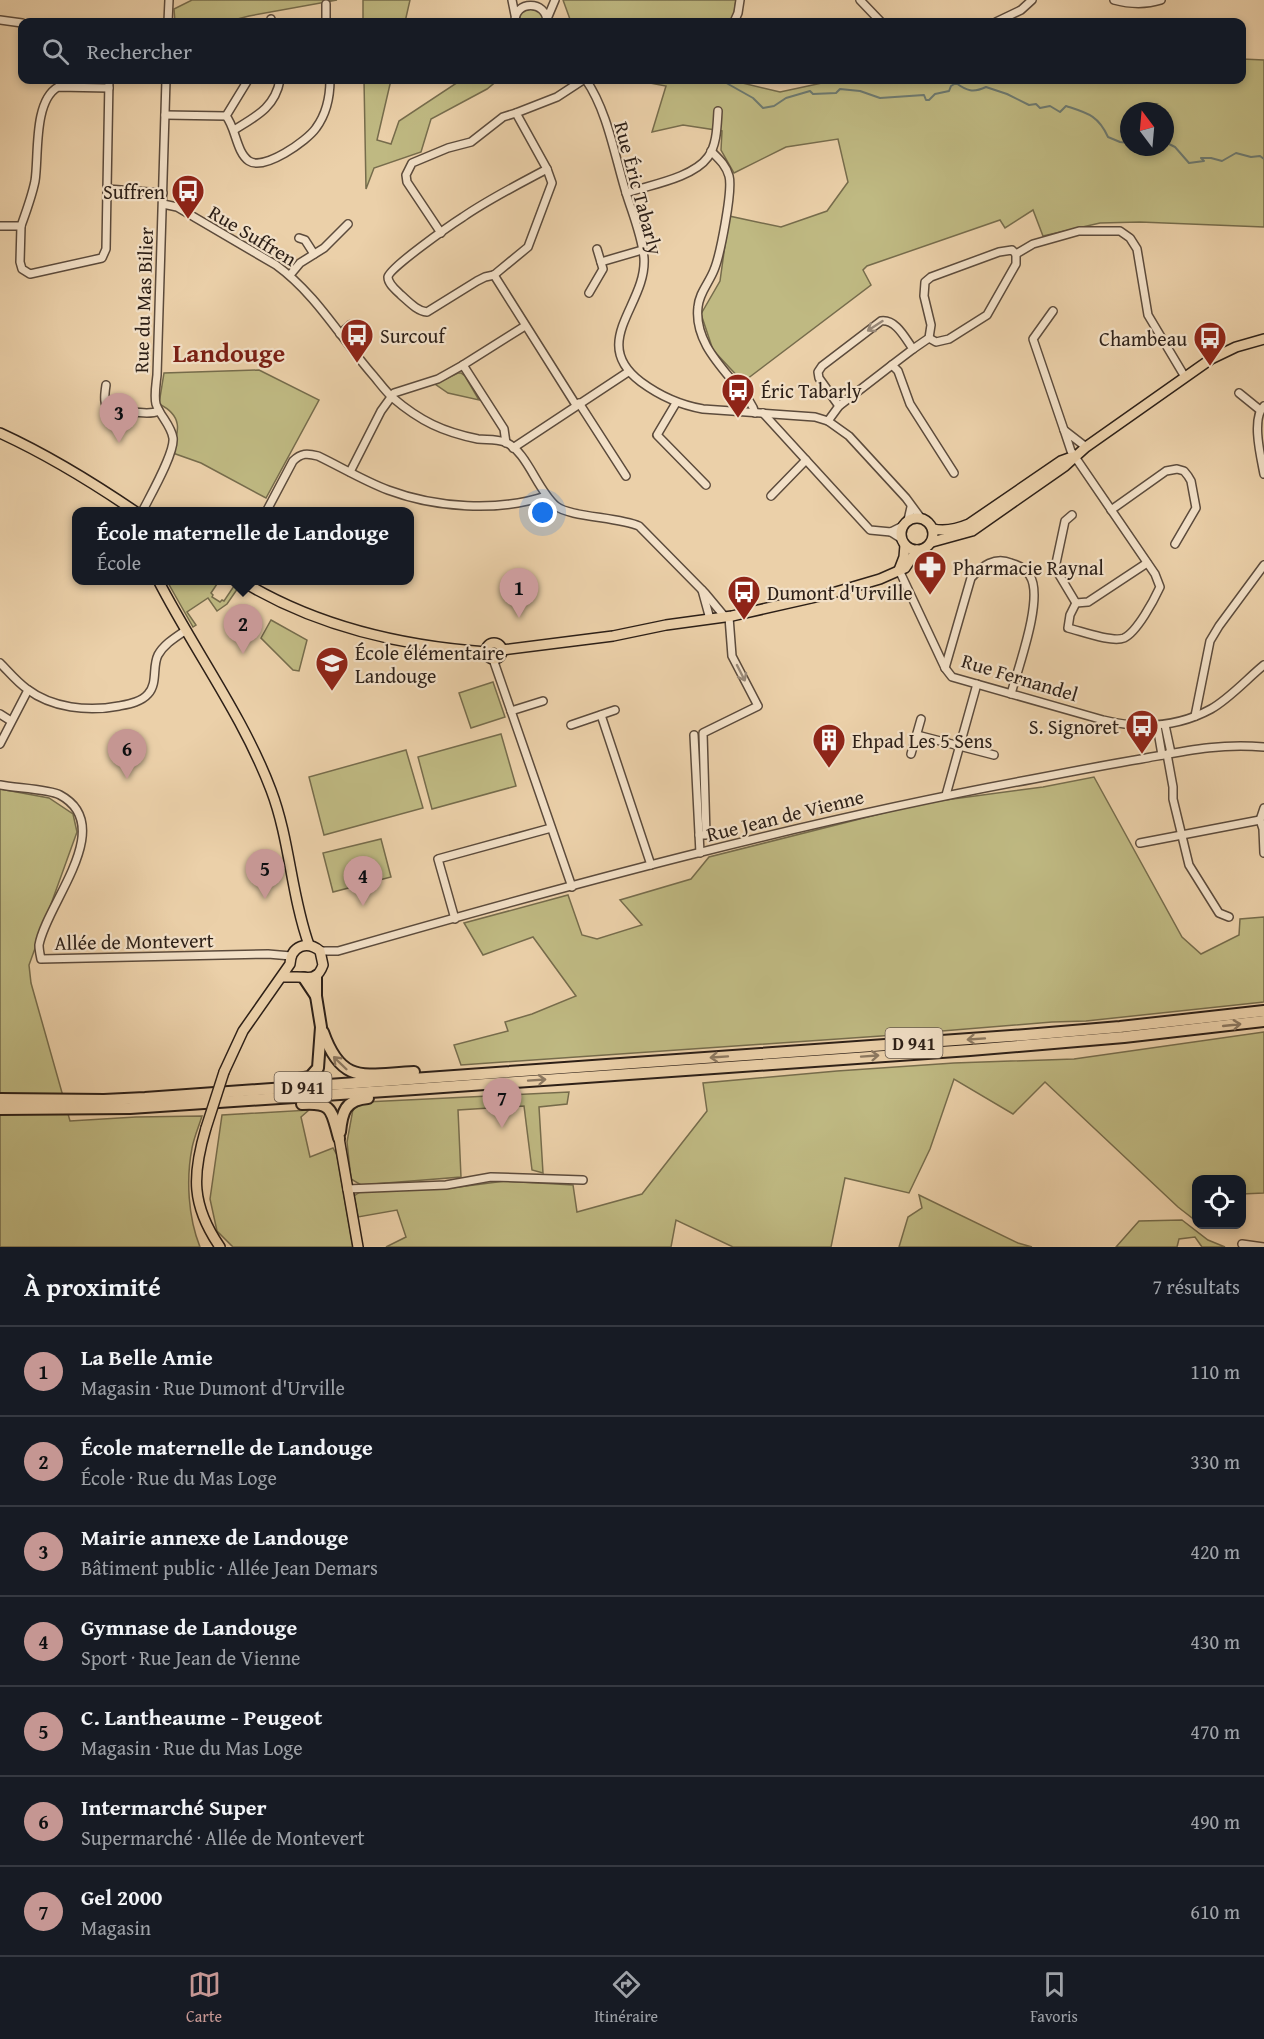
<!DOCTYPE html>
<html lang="fr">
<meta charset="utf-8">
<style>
:root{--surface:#171b24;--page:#242831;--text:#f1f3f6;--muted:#9ea1a6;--line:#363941;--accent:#c59692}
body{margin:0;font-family:"Gentium Book Plus",serif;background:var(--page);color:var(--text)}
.controls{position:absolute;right:18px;bottom:18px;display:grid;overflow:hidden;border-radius:12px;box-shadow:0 3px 9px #0003}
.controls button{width:54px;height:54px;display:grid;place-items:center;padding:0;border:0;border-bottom:2px solid var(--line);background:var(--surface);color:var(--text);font:30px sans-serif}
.compass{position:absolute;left:1120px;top:102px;width:54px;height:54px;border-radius:50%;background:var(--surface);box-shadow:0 3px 9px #0003;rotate:344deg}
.you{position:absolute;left:543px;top:513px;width:21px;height:21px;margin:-15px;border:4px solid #fff;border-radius:50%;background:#1a73e8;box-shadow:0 0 0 9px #1a73e833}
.badge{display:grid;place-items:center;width:39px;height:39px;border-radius:50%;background:var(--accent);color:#111;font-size:20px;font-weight:700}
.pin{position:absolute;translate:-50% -50px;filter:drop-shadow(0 2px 3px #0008)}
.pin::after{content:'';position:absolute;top:32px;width:21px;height:18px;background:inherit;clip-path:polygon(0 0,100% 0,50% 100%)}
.popup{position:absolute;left:72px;top:507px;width:342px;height:78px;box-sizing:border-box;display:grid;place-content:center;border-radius:12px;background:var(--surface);filter:drop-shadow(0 2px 4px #0005);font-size:20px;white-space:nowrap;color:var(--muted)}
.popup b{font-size:22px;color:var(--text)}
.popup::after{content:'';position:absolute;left:50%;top:100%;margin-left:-12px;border:12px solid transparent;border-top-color:var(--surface)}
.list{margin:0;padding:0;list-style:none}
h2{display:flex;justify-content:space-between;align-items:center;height:78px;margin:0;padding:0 24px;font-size:26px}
h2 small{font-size:20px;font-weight:400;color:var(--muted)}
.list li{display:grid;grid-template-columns:39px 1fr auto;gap:18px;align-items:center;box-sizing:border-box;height:90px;padding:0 24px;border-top:2px solid var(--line)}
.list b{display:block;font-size:22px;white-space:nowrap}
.list p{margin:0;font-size:20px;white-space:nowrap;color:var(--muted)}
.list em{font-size:20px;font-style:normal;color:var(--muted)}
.icon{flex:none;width:33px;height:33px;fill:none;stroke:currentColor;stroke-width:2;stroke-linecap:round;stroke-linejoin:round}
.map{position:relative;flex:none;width:1264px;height:1247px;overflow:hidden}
.search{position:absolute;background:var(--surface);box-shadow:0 3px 9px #0003;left:18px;right:18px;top:18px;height:66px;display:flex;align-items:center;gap:15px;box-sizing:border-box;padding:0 21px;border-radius:12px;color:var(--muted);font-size:22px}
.sheet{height:708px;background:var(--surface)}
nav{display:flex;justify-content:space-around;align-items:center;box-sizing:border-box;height:84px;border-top:2px solid var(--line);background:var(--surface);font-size:16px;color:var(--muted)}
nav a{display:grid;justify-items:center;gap:3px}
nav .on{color:var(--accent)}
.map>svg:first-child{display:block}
.green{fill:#bfb982;stroke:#766c4c;stroke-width:1.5;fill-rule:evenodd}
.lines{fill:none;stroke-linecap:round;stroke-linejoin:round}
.stream{stroke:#6d7a71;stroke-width:2}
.minor-casing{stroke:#5c4b3c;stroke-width:10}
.major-casing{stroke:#2c1f17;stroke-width:12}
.highway-casing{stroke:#2c1f17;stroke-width:14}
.minor{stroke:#f2e0c7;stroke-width:7}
.major{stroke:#ebd0a9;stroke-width:9}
.highway{stroke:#ebd0a9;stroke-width:10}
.major-bridge-casing{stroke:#2c1f17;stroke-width:12;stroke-linecap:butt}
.major-bridge{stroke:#ebd0a9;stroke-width:9}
.oneway{stroke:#998978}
.oneway2{stroke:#8c7860}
.labels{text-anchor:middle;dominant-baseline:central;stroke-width:4.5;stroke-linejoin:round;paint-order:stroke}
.shield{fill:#f2e0c7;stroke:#67594c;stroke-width:1.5}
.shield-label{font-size:18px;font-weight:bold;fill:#2c1f17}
.street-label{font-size:20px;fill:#2c1f17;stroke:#f2e0c7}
.poi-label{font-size:20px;fill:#2c1f17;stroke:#f2e0c7;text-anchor:start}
.district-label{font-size:26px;font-weight:bold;fill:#7a1f14;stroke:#f2e0c7}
</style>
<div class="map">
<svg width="1264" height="1247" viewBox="0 0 1264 1247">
<rect width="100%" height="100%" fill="#ebd0a9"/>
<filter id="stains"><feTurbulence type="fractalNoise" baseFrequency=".00333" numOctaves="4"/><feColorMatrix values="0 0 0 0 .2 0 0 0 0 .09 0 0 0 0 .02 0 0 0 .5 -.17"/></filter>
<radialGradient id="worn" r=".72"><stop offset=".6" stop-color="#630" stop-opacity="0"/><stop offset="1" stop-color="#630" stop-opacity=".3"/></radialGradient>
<g class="green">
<path d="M192 0H337L249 16 226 22H175L174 9Z"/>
<path d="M363 0H410L405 22H363Z"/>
<path d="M563 0H736L733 22H571Z"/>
<path d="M528 7 539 10 543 17V22H519L521 12Z"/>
<path d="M1242 59 1264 60V227L1140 222 1100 223 1043 236 1033 210 1005 228 1000 220 867 266 863 270 871 285 743 382 713 350 701 314 720 281 729 216 781 227 827 211 848 182 838 139 786 147 734 173 721 150 722 131 683 125 652 132 666 86 634 80H730L780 92 836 80H1242ZM1129 111H1165V147H1129Z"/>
<path d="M364 80H391L377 140 391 144 399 121 461 80H498L487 89 431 119 421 152 374 168 366 189Z"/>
<path d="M259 370 319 400 266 498 201 463 170 452C181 431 182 415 159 404L164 373Z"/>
<path d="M458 373H461L465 376 479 400 448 393 435 384Z"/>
<path d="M167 581H219L211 593 213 595 212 597 220 602 222 600 224 601 234 586 238 588 227 604 217 611 208 598 187 612 196 625 193 627Z"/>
<path d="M271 620 307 640 299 671 293 670 261 638Z"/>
<path d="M493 682 505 717 471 728 459 693Z"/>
<path d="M501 734 516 786 432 809 418 757Z"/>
<path d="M406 750 423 808 324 835 309 777Z"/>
<path d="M1094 777 1182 937 1201 954 1239 935 1240 919 1264 917V1002L1086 1021 1052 1022 881 1036 461 1065 454 1045 508 1031 505 1022 532 1014 576 996 533 937 483 955 464 923 568 895 582 935 597 939 642 925 620 900 691 879 709 857 923 803 1043 787Z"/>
<path d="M0 789 49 798 73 814 77 832 29 965 31 983 70 1121 136 1117 202 1116C199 1126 194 1137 192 1148 186 1179 188 1217 200 1247H0Z"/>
<path d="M381 839 391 877 333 892 323 853Z"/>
<path d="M1264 1032V1193L1242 1194V1180H1196V1221L1178 1207 1045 1082 1013 1114 954 1079 930 1149 909 1193 845 1178 831 1247H733L676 1220 671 1247H386L406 1237 397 1210 358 1217 354 1196 360 1192 451 1188 505 1181 573 1185 577 1212 642 1194 707 1111 703 1083 837 1071 954 1063 1074 1059Z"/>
<path d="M569 1092 567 1104 539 1107 543 1173 532 1170 524 1106 458 1110 461 1177 361 1185 351 1179 347 1142 353 1109 365 1102Z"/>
<path d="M309 1110 301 1117 310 1157 333 1148 337 1155 353 1247H233L217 1231 210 1199 222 1115Z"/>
<path d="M919 1195 1018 1243 1032 1247H899L908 1217 922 1208Z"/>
<path d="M1182 1220 1208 1240 1225 1247H1202L1195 1237 1179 1239 1177 1247H1116L1139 1221Z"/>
</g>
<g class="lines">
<g class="stream">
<path d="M721 80 753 98 763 108 774 106 786 98 810 91 813 94 836 93 840 89 860 91 880 98 924 95 926 100H929L935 94 949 91 951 86 956 83C967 91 973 93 986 87L1007 94 1029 105 1036 104 1040 108 1050 106 1060 112 1066 106C1087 113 1098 115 1108 137L1120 142 1129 143"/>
<path d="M1165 142 1175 147 1189 163 1204 161 1201 158H1211L1222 161 1236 153 1251 157 1260 156 1264 159"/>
</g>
<g class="minor-casing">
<g id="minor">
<path d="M512 0 515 15"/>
<path d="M860 0 881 22"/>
<path d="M1114 0C1129 4 1145 5 1161 0"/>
<path d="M326 4V22"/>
<path d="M271 19 272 22"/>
<path d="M547 19 555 0"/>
<path d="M0 20 22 23"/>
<path d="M168 22 169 0"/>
<path d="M515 22C514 0 547 0 547 22"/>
<path d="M734 22 738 13 740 0"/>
<path d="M996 22 1021 10 1032 0"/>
<path d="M586 80C608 112 615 158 627 196 633 215 642 237 644 258 647 305 588 342 641 382 660 396 680 405 703 409L815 417 828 421 849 436 906 498 920 517"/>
<path d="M165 115 226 116C236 128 236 152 249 161 264 171 307 141 316 128 327 113 330 97 330 80"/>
<path d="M226 116 248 80"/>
<path d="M234 130C257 116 275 107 280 80"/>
<path d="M711 151C719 159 726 165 729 176 733 190 720 256 714 270 709 283 699 293 698 307 694 341 721 366 740 390 746 397 753 404 755 413"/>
<path d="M107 189 109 80"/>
<path d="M626 193C649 185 693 178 708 157 717 145 717 126 718 111"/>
<path d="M163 204 177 207 276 265C316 294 340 337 372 374 379 382 385 391 393 398 420 421 443 432 478 439 486 440 496 439 505 442 527 451 537 490 556 506 569 517 618 517 639 526L705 593 725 617"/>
<path d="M0 226H21C26 212 32 196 35 181 39 157 33 101 58 87L109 88"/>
<path d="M21 226 20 262 22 269 30 274 102 258 106 249 107 189 163 193"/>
<path d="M441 233 407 182 406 175 412 163 448 148 471 142 503 117 516 113"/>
<path d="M299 238 305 240 314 254"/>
<path d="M1016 254 1033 244 1079 231H1120L1130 238 1137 249 1148 315 1185 377"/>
<path d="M601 262 642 250"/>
<path d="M290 275 300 263 324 248 348 224"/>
<path d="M494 275 485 277 477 281 427 312C417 311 409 302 401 295 396 290 388 284 388 277 389 268 452 224 463 217 489 199 519 184 547 169"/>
<path d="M494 275 528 247 552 183 547 169 516 113 557 97 583 80"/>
<path d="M494 275 576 405"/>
<path d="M589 293 603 269 597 249"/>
<path d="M1053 311 1033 339 1064 430"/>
<path d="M340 334 350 325 368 337"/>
<path d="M929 338 936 342 949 339 987 315 1016 264V254"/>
<path d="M913 349 929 338 931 325 924 296 925 282 931 277 999 252 1012 250 1016 254"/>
<path d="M463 365 504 429 506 443"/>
<path d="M106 385C102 411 107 412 131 412 141 412 149 415 159 411"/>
<path d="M1239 393 1260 410"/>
<path d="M579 403 626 476"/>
<path d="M676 403 657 435 706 485"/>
<path d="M839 406 819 378 818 372 822 366 881 321C896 319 905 338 913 349L892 365"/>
<path d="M1264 406C1251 418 1261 458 1264 474"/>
<path d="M763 413 870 530 891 532 903 526"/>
<path d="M828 421 839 406 892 365 898 371 910 404 954 473"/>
<path d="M513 448 628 372"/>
<path d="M350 472 381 411 394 393 438 379 463 365 525 326"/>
<path d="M771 496 806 460"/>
<path d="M1111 510 1166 471 1177 469 1184 471 1188 476 1191 481 1196 508 1175 544"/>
<path d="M142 512C150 496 175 453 173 438 171 425 160 416 156 404 154 395 156 385 157 375L166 80"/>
<path d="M266 512 293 461C301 453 307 453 318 456 341 467 364 481 388 490 436 508 498 512 546 496"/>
<path d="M1072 515 1065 521 1055 568 1076 603 1088 602 1147 563"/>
<path d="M908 520 911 507"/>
<path d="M891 532 902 539"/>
<path d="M899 570 945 668 952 677 1103 720C1140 729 1176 728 1211 709 1229 699 1248 678 1264 665"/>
<path d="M702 590 710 619"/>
<path d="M1076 603 1070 615 1068 628C1081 631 1112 643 1124 638 1137 632 1154 600 1160 587L1155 574 1071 451 1064 430 1086 447"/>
<path d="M493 659 572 887"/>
<path d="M0 663C9 672 17 682 27 689 52 708 88 712 119 706 129 704 141 702 148 694 158 683 152 667 158 655 164 644 176 637 186 630"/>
<path d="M945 668 971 578C982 566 995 556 1011 563 1018 565 1026 569 1030 576 1044 598 1018 668 1011 694"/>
<path d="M511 711 543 701"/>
<path d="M0 714 11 721"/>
<path d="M601 715 651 865"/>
<path d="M1195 716 1210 641 1219 626 1264 565"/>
<path d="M571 725 615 710"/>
<path d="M1165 725 1171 753"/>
<path d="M1157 726 1162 755"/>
<path d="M694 735 700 853"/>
<path d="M917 735 994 755"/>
<path d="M0 744 28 690"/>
<path d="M911 754 921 719"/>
<path d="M1167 754 1173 787V799L1189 865 1219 913 1229 917"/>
<path d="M0 785C14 788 49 789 60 795 118 826 46 904 39 945 39 950 40 954 41 959L268 954 291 956"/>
<path d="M946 795 977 684"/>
<path d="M699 835H706L703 733 758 706 732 656 729 617"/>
<path d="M1140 843 1260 820"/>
<path d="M1264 853 1263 829 1260 820 1264 808"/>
<path d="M455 919 438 859 551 828"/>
<path d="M320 951H338C568 885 799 822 1033 779 1069 772 1105 765 1141 759 1185 751 1219 743 1264 747"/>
<path d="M347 1189 446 1185 491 1177 583 1180"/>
<path d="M1242 1244 1264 1247"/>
</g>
</g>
<g class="major-casing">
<g id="major">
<path d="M0 433C48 455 92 482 136 512"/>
<circle cx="917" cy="534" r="16"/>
<path d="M933 529C946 532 957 529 969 524L1061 461 1072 457"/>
<path d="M932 542 972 531 1065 466 1086 447 1211 359 1236 347 1264 339"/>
<path d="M899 570 904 557 905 545"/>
<path d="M158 580C194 650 243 716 271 790 290 840 291 895 309 945"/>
<path d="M240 580C313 625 401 646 486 652"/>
<circle cx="494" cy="651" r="8"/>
<path d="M502 650 613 636 666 625 732 616 829 594 880 579 905 568 917 550"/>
<path d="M224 1072 243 1031 290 964C291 946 307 940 320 951L323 965C317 981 311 977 297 977 292 977 287 977 281 977"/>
<path d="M206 1128C192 1175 191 1205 220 1247"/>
<path d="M339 1138 358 1247"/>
</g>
</g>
<g class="highway-casing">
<g id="highway">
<path d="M304 978 316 996"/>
<path d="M323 1032C342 1086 365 1074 414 1072"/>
<path d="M287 1081 310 1077 318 1068 321 1027 316 996V976"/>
<path d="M0 1099 104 1100 145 1098 1026 1035 1120 1027 1264 1011"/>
<path d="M302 1104C334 1102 331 1111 339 1138"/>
<path d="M0 1109 130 1108 415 1089 970 1050 1124 1037 1264 1021"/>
<path d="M340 1132C342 1112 345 1100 368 1098"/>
</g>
</g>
<use href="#minor" class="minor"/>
<use href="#major" class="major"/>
<use href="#highway" class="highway"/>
<g class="major-bridge-casing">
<path id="major-bridge" d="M206 1128 224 1072"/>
</g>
<use href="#major-bridge" class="major-bridge"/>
</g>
<defs><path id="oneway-shaft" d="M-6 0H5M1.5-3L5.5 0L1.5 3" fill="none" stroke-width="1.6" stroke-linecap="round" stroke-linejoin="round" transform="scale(1.5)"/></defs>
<g class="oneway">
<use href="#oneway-shaft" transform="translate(875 326) rotate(147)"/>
<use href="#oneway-shaft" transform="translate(741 673) rotate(63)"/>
</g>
<g class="oneway2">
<use href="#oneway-shaft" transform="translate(1232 1025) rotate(-6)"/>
<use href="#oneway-shaft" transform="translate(976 1039) rotate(176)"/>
<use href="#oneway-shaft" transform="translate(870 1056) rotate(-4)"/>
<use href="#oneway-shaft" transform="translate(719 1057) rotate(176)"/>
<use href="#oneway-shaft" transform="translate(340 1063) rotate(-136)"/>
<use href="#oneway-shaft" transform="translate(537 1080) rotate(-4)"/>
</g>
<defs>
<g id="bus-pin" transform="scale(1.725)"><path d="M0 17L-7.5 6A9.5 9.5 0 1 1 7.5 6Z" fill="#8f2418" stroke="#f2e0c7"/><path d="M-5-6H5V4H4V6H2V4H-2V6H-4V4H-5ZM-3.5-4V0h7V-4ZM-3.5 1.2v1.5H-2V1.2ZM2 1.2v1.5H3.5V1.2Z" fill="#fff"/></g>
<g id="pharmacy-pin" transform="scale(1.725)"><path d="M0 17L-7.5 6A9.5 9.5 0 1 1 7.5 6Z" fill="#8f2418" stroke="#f2e0c7"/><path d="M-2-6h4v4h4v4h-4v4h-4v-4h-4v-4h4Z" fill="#fff"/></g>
<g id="school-pin" transform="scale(1.725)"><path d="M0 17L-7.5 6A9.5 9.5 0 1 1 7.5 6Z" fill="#8f2418" stroke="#f2e0c7"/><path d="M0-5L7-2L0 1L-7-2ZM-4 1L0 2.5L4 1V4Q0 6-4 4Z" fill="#fff"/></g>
<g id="building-pin" transform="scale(1.725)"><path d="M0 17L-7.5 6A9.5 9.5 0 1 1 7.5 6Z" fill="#8f2418" stroke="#f2e0c7"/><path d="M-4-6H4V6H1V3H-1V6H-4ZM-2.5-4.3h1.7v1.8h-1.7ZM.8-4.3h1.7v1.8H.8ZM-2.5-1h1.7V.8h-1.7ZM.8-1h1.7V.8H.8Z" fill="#fff"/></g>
</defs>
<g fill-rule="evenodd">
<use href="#bus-pin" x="188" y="191"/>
<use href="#bus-pin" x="357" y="335"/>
<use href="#bus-pin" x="1210" y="338"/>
<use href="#bus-pin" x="738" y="390"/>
<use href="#pharmacy-pin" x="930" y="567"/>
<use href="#bus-pin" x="744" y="592"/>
<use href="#school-pin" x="332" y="663"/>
<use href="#bus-pin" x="1142" y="726"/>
<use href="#building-pin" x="829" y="740"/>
</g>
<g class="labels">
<g class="shield">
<rect x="885.5" y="1028" width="57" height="30" rx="4.5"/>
<rect x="274.5" y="1072" width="57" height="30" rx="4.5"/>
</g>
<g class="shield-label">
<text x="914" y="1043">D 941</text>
<text x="303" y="1087">D 941</text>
</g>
<g class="street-label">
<text transform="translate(639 188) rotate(75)">Rue Éric Tabarly</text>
<text transform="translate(253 235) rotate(31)">Rue Suffren</text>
<text transform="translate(143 300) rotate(-88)">Rue du Mas Bilier</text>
<text transform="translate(1020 677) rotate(17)">Rue Fernandel</text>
<text transform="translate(785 815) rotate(-14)">Rue Jean de Vienne</text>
<text transform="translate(134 941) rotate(-1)">Allée de Montevert</text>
</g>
<g class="poi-label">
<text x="165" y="191" text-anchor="end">Suffren</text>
<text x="380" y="335">Surcouf</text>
<text x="1187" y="338" text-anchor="end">Chambeau</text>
<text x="761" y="390">Éric Tabarly</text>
<text x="953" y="567">Pharmacie Raynal</text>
<text x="767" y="592">Dumont d'Urville</text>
<text x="355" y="652">École élémentaire<tspan x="355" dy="23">Landouge</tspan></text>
<text x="1119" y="726" text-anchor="end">S. Signoret</text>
<text x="852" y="740">Ehpad Les 5 Sens</text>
</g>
<g class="district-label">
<text x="229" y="352">Landouge</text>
</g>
</g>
<rect width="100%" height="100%" filter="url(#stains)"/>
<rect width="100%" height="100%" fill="url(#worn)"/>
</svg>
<div class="controls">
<button><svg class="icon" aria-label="locate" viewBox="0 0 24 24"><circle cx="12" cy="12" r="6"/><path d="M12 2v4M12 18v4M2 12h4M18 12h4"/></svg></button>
</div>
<svg class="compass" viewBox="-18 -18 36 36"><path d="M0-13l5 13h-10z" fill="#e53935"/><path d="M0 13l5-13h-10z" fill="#9ea1a6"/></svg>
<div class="you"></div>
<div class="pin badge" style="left:519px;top:618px">1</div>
<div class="pin badge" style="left:243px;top:654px">2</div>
<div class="popup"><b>École maternelle de Landouge</b>École</div>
<div class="pin badge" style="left:119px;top:443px">3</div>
<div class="pin badge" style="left:363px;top:906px">4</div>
<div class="pin badge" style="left:265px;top:899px">5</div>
<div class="pin badge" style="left:127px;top:779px">6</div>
<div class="pin badge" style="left:502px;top:1128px">7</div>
<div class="search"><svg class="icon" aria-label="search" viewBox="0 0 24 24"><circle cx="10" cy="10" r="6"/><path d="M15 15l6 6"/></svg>Rechercher</div>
</div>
<section class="sheet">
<h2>À proximité<small>7 résultats</small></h2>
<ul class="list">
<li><span class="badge">1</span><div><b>La Belle Amie</b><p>Magasin · Rue Dumont d'Urville</p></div><em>110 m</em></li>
<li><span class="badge">2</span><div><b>École maternelle de Landouge</b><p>École · Rue du Mas Loge</p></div><em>330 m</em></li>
<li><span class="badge">3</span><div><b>Mairie annexe de Landouge</b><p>Bâtiment public · Allée Jean Demars</p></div><em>420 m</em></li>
<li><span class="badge">4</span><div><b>Gymnase de Landouge</b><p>Sport · Rue Jean de Vienne</p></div><em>430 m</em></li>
<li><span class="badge">5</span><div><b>C. Lantheaume - Peugeot</b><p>Magasin · Rue du Mas Loge</p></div><em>470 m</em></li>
<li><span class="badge">6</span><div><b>Intermarché Super</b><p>Supermarché · Allée de Montevert</p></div><em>490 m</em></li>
<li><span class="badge">7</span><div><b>Gel 2000</b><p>Magasin</p></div><em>610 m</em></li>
</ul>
</section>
<nav>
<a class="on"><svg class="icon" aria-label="map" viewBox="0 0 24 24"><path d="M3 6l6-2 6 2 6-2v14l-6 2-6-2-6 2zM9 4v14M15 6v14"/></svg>Carte</a>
<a><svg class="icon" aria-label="directions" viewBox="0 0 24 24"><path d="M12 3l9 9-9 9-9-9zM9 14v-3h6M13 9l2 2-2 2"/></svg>Itinéraire</a>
<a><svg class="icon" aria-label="saved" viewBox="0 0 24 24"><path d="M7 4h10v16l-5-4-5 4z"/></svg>Favoris</a>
</nav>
